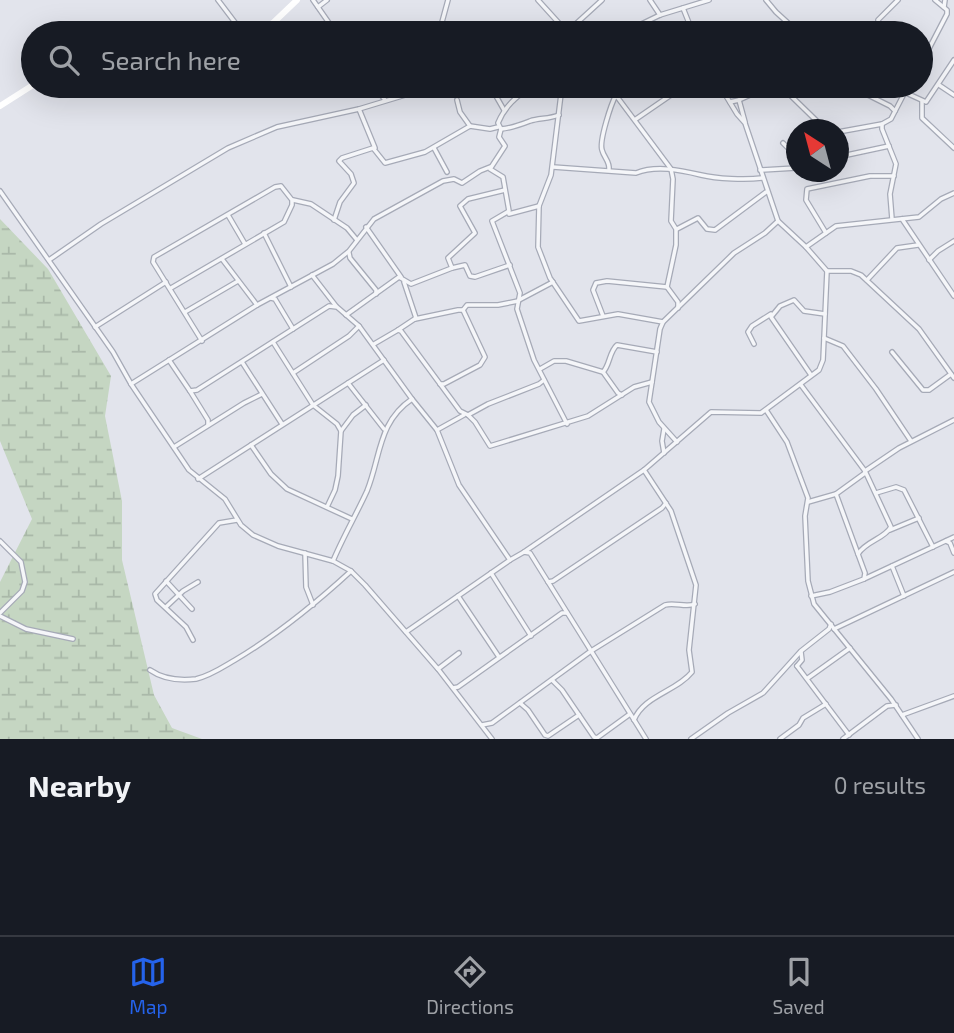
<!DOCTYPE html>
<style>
:root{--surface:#171b24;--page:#20242c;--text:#f1f3f6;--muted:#9ea1a6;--line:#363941;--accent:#2563eb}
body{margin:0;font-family:"Exo 2",sans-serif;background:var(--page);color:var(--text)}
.compass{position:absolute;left:786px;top:119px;width:63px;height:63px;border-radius:50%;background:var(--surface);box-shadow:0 7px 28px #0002;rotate:324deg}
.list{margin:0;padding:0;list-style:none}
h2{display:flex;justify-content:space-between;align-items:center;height:91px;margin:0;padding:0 28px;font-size:30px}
h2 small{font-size:23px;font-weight:400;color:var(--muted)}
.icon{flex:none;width:38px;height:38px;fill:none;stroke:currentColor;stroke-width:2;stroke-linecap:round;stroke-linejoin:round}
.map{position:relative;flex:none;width:954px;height:739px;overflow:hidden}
.search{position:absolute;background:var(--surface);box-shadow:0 7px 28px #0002;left:21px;right:21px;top:21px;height:77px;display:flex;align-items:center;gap:18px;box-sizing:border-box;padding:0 24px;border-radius:38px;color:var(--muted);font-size:26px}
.sheet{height:196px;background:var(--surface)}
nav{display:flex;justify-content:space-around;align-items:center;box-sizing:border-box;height:98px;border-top:2px solid var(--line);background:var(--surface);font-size:19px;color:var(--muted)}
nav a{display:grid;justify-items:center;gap:4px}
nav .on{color:var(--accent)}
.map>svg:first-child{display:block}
.wetland{fill:url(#wetland-marsh)}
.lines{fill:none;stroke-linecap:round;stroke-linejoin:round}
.minor-casing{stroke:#a6aab7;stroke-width:6}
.minor{stroke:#f5f6f9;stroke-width:3.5}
.secondary{stroke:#fff;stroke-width:6}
</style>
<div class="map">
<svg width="954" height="739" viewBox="0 0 954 739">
<defs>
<pattern id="wetland-marsh" width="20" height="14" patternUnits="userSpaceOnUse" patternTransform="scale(1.75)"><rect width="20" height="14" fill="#c5d6c2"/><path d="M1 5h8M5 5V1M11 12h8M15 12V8" fill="none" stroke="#a9b8a8"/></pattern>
</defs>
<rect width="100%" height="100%" fill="#e2e4ec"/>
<path class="wetland" d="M0 219 48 269 111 376 105 416 122 501V560L154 695 172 728 202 739H0V582L32 519 0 441Z"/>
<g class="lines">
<g class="minor-casing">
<g id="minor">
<path d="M218 0 243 33"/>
<path d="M313 0 336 33"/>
<path d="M538 0 567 32"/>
<path d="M650 0 660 15"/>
<path d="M766 0 776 12 799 33"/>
<path d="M318 7 327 0"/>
<path d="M944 7 945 0"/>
<path d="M683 8 693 33"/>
<path d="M567 32 602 0"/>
<path d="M439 33 448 0"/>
<path d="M623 33 660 15 709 0"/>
<path d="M880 33 878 20 898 0"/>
<path d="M921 64 947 14V10L935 0"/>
<path d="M939 85 954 95"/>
<path d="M374 86 385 100"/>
<path d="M531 86C516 97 505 106 498 123L501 129 499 137 505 146 490 169 503 177 509 211 492 221 520 293 517 309 534 360 567 424"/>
<path d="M562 86 551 175 539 206 538 247 550 278 579 321 618 314 663 322"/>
<path d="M609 86 671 169 673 179 671 221 676 229V245L667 287 678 302V308"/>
<path d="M720 86 737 114 745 123 778 221 806 247 827 271H851L861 275 919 329 954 378"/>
<path d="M777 86 785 90 826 130"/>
<path d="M850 86 890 106 895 111"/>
<path d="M904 92 926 102 954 60"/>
<path d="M457 100 460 112 470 126"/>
<path d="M739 100 745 122"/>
<path d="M922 101V118L954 148"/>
<path d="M730 102 739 100 770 86"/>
<path d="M359 109 375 148"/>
<path d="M504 110 496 96 508 86"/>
<path d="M636 119 684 86"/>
<path d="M882 124V129L896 164 890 194 892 219"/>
<path d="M501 129C512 128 520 125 530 121 539 118 549 119 559 115"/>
<path d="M838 132 882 124 891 119 908 86"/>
<path d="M783 143 796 156"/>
<path d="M838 145 847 155 889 146"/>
<path d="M434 148 447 172"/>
<path d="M553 167 636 173C656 165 680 170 701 175 717 179 746 180 762 178"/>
<path d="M609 170C610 161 604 158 602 150 599 141 611 104 616 95"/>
<path d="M760 170 796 168"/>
<path d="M0 191 113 352 131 384 189 470 225 499 241 525 253 535 278 546 333 561 351 571 365 585 438 669 492 739"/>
<path d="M293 200 311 204 347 228 357 240"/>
<path d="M509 214 539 206"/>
<path d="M228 215 245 244"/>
<path d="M902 219 954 296"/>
<path d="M334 220 340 202 354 183 351 174 339 161 342 158 373 148 385 163 425 152 470 126 490 129 498 127"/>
<path d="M366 227 401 277"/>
<path d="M677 229 698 218 707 229 715 230 766 192"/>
<path d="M264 233 291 287"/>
<path d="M826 233 806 200 807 189 870 176H894"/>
<path d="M806 247 836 226 919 217 941 199 954 193"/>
<path d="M349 253 350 258 376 290V294"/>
<path d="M222 259 257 305"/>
<path d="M49 260 101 224 228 148 277 127 359 109 435 86"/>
<path d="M929 260 938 251 954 241"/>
<path d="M452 268 465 265 470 276 475 277 510 265"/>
<path d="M312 275 336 306"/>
<path d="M867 280 897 248 918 245"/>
<path d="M171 288 284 222 292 205V200L281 186 275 187 154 257 153 262 202 341"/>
<path d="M271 298 275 299 293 329"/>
<path d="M519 300 553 282"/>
<path d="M463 310 467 305H498L518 301"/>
<path d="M185 312 238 281"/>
<path d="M346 315 399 277 411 284 452 268 448 258 475 233 460 206 468 199 505 190"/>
<path d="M603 316 593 290 596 283 607 281 667 287"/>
<path d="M415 319 458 310H463L485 357 480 365 444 384H440"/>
<path d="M95 327 166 282"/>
<path d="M398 330 416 318 404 282"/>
<path d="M824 338 843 346 876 389 911 441"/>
<path d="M273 342 313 405 337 424 341 431"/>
<path d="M374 344 398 330 401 331 460 411 468 415 475 422 490 446 588 416 634 387 652 382"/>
<path d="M754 344 748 332 752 326 771 314"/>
<path d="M892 352 923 390H929L951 374"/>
<path d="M169 360 190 391 197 390 329 306 337 307 359 326 412 399 437 430 459 485 510 560"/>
<path d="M242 362 282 424"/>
<path d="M540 369 554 361H566L603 372 618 393 622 395"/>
<path d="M603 372C610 365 609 352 617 345L657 352"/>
<path d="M293 373 349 336 359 326"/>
<path d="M811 375 771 317 780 306 794 300 804 311 825 314"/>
<path d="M348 383 384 429"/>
<path d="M131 384 257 305 333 264 349 251 374 219 443 181 454 179 462 183 480 171 490 167"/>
<path d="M801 385 865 471 891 527C884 539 866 541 858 554L865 573 864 579 830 592 811 596"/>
<path d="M190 391 208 420V425"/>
<path d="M766 410 787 442 808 498 805 516 808 581 814 604 891 699 918 739"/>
<path d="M468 415 488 404 539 384 544 380"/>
<path d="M437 430 464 415"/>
<path d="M677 442 659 422 649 402 660 329 663 322 734 253 765 233 778 221"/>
<path d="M251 445 271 474 287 489 352 519"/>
<path d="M174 447 244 403 262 394"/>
<path d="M664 453 662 441 664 429"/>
<path d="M865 471 899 448 954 420"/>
<path d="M198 479 384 360"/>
<path d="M876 493 896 487 904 490 933 547"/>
<path d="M808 502 836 494"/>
<path d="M327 507 335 490 338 476 341 431 353 415 366 405"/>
<path d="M890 530 919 518"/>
<path d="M0 541 21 562 25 582 22 591 0 613"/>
<path d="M946 541 950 543 954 553"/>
<path d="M524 552 644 470 711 412 761 413 819 370 823 360 827 271"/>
<path d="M305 553 306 587 313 605"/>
<path d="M858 554 836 494 865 473"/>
<path d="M333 561C343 537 356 515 367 491 381 456 378 422 412 399"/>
<path d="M892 566 904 596"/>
<path d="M491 573 531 636"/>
<path d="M864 579 954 537"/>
<path d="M166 581 192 609"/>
<path d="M548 582 553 581 662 508 666 503"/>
<path d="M458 596 499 657"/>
<path d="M166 607 183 591 198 582"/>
<path d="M0 616 26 629 73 639"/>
<path d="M834 629 954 572"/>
<path d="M406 632 510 560 524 552 530 553 646 739"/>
<path d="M193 640 186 627 157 600 155 594 219 523 237 520"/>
<path d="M797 666 849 735"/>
<path d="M797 666 802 660 801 652"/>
<path d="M438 669 459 653"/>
<path d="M150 670C163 679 179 681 196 679 210 676 223 667 235 660 277 635 314 605 351 571"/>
<path d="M808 678 850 648"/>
<path d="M552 680 562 690 594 737 597 738 630 714"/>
<path d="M453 688 458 687 562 613H567"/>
<path d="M520 703 528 710 545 735 548 736 579 715"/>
<path d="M902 715 954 696"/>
<path d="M634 720C643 696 677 691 692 672L689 650 696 585 671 511 644 470"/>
<path d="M482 725 492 723 591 651 665 605C675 602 686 608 695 604"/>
<path d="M691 739 728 713 763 693 801 651 829 629 831 624"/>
<path d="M780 739 799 725 803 718 826 704"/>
<path d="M843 739 887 706 896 705"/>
</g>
</g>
<use href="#minor" class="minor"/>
<g class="secondary">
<path d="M257 33 274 22 297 0"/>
<path d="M0 106 33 85"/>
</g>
</g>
</svg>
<svg class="compass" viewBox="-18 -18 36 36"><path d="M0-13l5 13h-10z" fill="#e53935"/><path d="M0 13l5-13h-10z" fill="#9ea1a6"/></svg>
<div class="search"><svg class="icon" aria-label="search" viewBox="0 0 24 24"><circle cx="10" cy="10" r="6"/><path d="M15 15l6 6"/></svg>Search here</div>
</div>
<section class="sheet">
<h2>Nearby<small>0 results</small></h2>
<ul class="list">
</ul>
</section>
<nav>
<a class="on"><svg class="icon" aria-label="map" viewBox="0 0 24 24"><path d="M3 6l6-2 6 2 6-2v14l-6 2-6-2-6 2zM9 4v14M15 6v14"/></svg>Map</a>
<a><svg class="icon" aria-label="directions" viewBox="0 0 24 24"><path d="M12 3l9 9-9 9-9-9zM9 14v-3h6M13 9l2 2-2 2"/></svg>Directions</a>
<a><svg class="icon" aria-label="saved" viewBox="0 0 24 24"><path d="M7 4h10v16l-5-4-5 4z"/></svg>Saved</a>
</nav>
